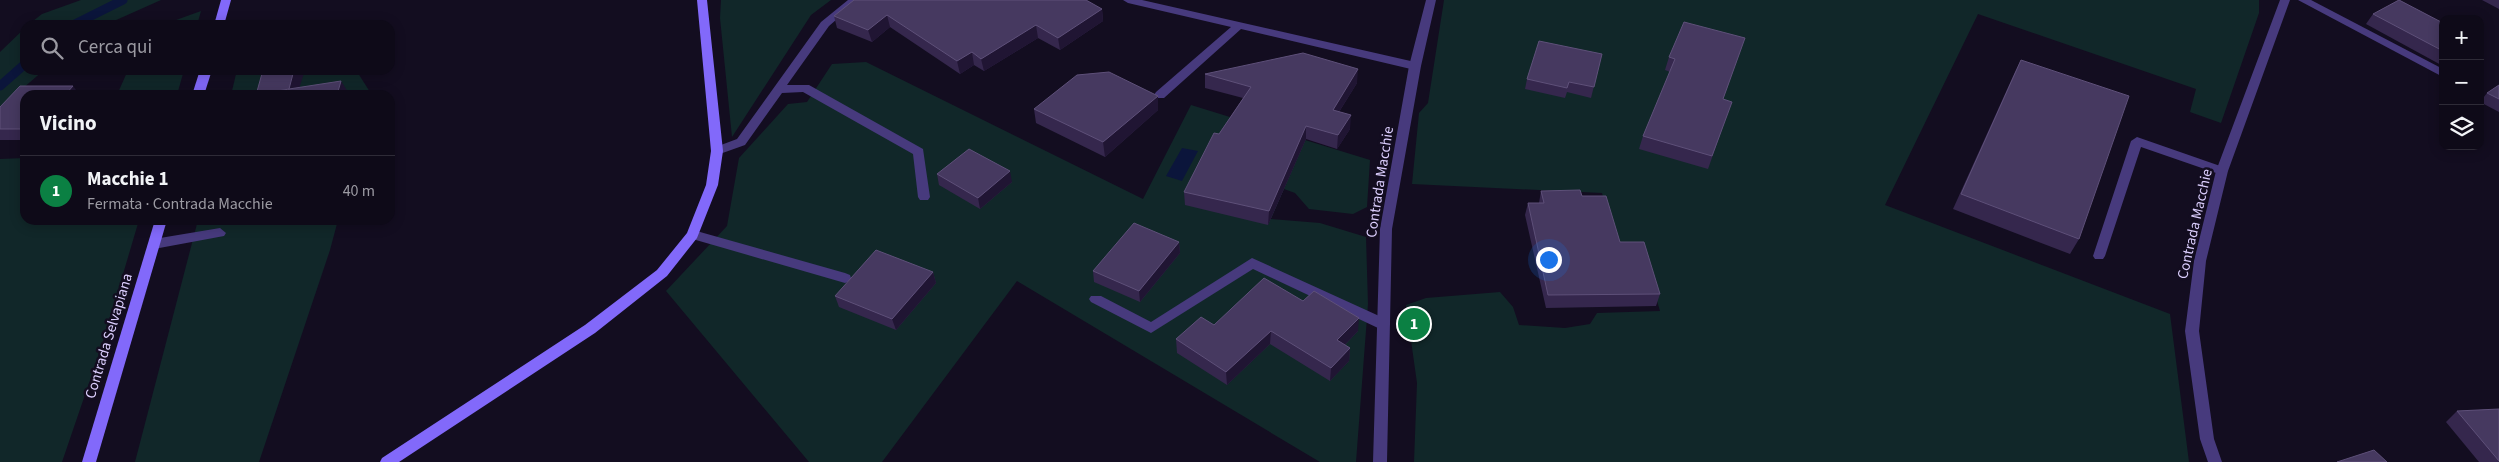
<!DOCTYPE html>
<html lang="it">
<meta charset="utf-8">
<style>
:root{--surface:#0e0a18;--page:#1c1825;--text:#f1f3f6;--muted:#9b9aa2;--line:#2e2b37;--accent:#0b8043}
body{margin:0;font-family:"Source Sans 3",sans-serif;background:var(--page);color:var(--text)}
.controls{position:absolute;right:15px;top:15px;display:grid;overflow:hidden;border-radius:10px;box-shadow:0 2px 12px #0003}
.controls button{width:45px;height:45px;display:grid;place-items:center;padding:0;border:0;border-bottom:1px solid var(--line);background:var(--surface);color:var(--text);font:25px sans-serif}
.you{position:absolute;left:1548px;top:259px;width:18px;height:18px;margin:-12px;border:4px solid #fff;border-radius:50%;background:#1a73e8;box-shadow:0 0 0 8px #1a73e833}
.badge{display:grid;place-items:center;width:32px;height:32px;border-radius:50%;background:var(--accent);color:#fff;font-size:16px;font-weight:700}
.pin{position:absolute;translate:-50% -50%;border:2px solid #fff;box-shadow:0 1px 5px #0006}
.list{margin:0;padding:0;list-style:none}
h2{display:flex;justify-content:space-between;align-items:center;height:65px;margin:0;padding:0 20px;font-size:21px}
h2 small{font-size:16px;font-weight:400;color:var(--muted)}
.list li{display:grid;grid-template-columns:32px 1fr auto;gap:15px;align-items:center;box-sizing:border-box;height:70px;padding:0 20px;border-top:1px solid var(--line)}
.list b{display:block;font-size:19px;white-space:nowrap}
.list p{margin:0;font-size:16px;white-space:nowrap;color:var(--muted)}
.list em{font-size:16px;font-style:normal;color:var(--muted)}
.icon{flex:none;width:28px;height:28px;fill:none;stroke:currentColor;stroke-width:2;stroke-linecap:round;stroke-linejoin:round}
.map{position:relative;flex:none;width:2499px;height:462px;overflow:hidden}
.search{position:absolute;background:var(--surface);box-shadow:0 2px 12px #0003;left:20px;top:20px;width:375px;height:55px;display:flex;align-items:center;gap:12px;box-sizing:border-box;padding:0 18px;border-radius:15px;color:var(--muted);font-size:19px}
.panel{position:absolute;background:var(--surface);box-shadow:0 2px 12px #0003;left:20px;top:90px;width:375px;height:135px;border-radius:15px}
.map>svg:first-child{display:block}
.green{fill:#112729}
.water{fill:#0b153b}
.lines{fill:none;stroke-linecap:round;stroke-linejoin:round}
.stream{stroke:#0b153b;stroke-width:9}
.service{fill:#473a7d;fill-rule:evenodd}
.minor{fill:#473a7d;fill-rule:evenodd}
.secondary{fill:#8269fa;fill-rule:evenodd}
.wall{fill:#35274d}
.shaded-wall{fill:#201533}
.building{fill:#463960;stroke:#5e5079}
.labels{text-anchor:middle;dominant-baseline:central;stroke-width:5;stroke-linejoin:round;paint-order:stroke}
.street-label{font-size:15px;fill:#dbcefd;stroke:#130d20}
</style>
<div class="map">
<svg width="2499" height="462" viewBox="0 0 2499 462">
<rect width="100%" height="100%" fill="#130d20"/>
<g class="green">
<path d="M81 0H161L105 25H28L42 14Z"/>
<path d="M721 0H831L811 15 732 137 720 18Z"/>
<path d="M1444 0H2259V13L2221 123 2190 112 2196 89 1978 14 1885 205 2170 314 2189 462H1414L1417 383 1406 305 1426 298 1500 292 1513 307 1519 325 1565 328 1590 324 1597 313 1660 311 1643 253H1618L1602 193 1412 184 1419 113 1428 103Z"/>
<path d="M201 11 197 25H163L165 24Z"/>
<path d="M25 28V70H44L0 108V52Z"/>
<path d="M866 62 1143 199 1191 105 1370 160 1367 207 1353 214 1309 209 1295 193 1284 189 1271 219 1320 223 1366 237 1368 304 1356 462H1320L1017 281 882 462H809L666 291 727 226 739 158 788 104 807 102 832 64Z"/>
<path d="M128 70H184L177 95H117Z"/>
<path d="M237 70H356L370 92V95H231Z"/>
<path d="M25 158V220H139L102 345 62 462H0V159Z"/>
<path d="M198 220H338L330 250 259 462H135Z"/>
</g>
<path class="water" d="M1182 148 1198 151 1182 181 1166 176Z"/>
<g class="lines">
<g class="stream">
<path d="M73 25 123 0"/>
<path d="M0 86 25 64"/>
</g>
<g class="service">
<path d="M848 0H859L829 26 787 85H809L923 149 930 197 928 200H920L918 197 913 154 803 92 782 93 745 145 717 155 711 151 713 148 737 139 821 22Z"/>
<path d="M1123 0H1142L1415 62 1421 66 1415 70 1241 29 1164 98H1156L1154 95 1156 92 1231 27 1128 3Z"/>
<path d="M2298 0H2311L2443 69V77Z"/>
<path d="M2137 137 2226 168 2228 171 2222 175 2141 147 2105 256 2103 259H2095L2093 256 2131 141Z"/>
<path d="M220 228 226 233 224 236 154 249 148 244 154 239Z"/>
<path d="M693 230 845 273 850 275 851 278 850 281 845 283 689 238 687 235 689 232Z"/>
<path d="M1252 258 1388 320 1390 324 1388 328H1378L1253 269 1151 333 1091 302 1089 299 1091 296H1101L1151 322Z"/>
</g>
<g class="minor">
<path d="M1426 0H1436L1421 66 1392 229 1387 462H1373L1380 229 1409 66Z"/>
<path d="M2280 0H2290L2228 171 2206 261 2199 331 2214 439 2222 462H2208L2200 439 2185 331 2194 261 2216 171Z"/>
</g>
<g class="secondary">
<path d="M221 0H231L224 25H214Z"/>
<path d="M697 0H707L723 151 718 185 697 238 667 276 595 333 399 462H380L382 458 585 325 657 270 687 233 706 185 711 151Z"/>
<path d="M200 70H212L204 95H192Z"/>
<path d="M155 220H167L96 462H82Z"/>
</g>
</g>
<g class="wall">
<path d="M2482 0H2499V9Z"/>
<path d="M1102 9 1103 21 1060 50 1038 38 984 71 974 65 960 74 890 27 872 42 837 28 834 16Z"/>
<path d="M2373 14 2443 23V66L2366 24Z"/>
<path d="M1740 51 1723 99 1727 115 1708 169 1639 149 1643 136 1670 72 1665 70 1669 57Z"/>
<path d="M1602 54 1591 98 1567 92 1565 98 1525 89 1527 79Z"/>
<path d="M2021 60 2079 239 2070 254 1953 209 2014 74Z"/>
<path d="M1205 74 1357 83 1339 112 1350 129 1337 149 1306 139 1268 225 1185 205 1184 192 1219 134 1243 98 1205 88Z"/>
<path d="M2499 85V112L2480 102 2487 93Z"/>
<path d="M25 95V140H0V107Z"/>
<path d="M1034 109 1158 110 1105 157 1036 123Z"/>
<path d="M937 174 1012 182 980 209 939 185Z"/>
<path d="M1541 191 1582 196 1620 242 1660 294 1656 306 1546 308 1525 215 1528 203H1539Z"/>
<path d="M1179 242 1180 253 1140 302 1094 282 1093 271Z"/>
<path d="M933 272 936 283 896 330 839 307 835 296Z"/>
<path d="M1303 301 1358 331 1345 345 1350 348 1349 361 1330 381 1270 344 1227 385 1177 353 1176 339 1214 325Z"/>
<path d="M2499 409V462H2479L2446 422 2457 411Z"/>
</g>
<g class="shaded-wall">
<path d="M1102 9 1103 21 1060 50 1058 38Z"/>
<path d="M887 15 890 27 872 42 868 30Z"/>
<path d="M1036 25 1038 38 984 71 981 59Z"/>
<path d="M972 52 974 65 960 74 957 61Z"/>
<path d="M1358 69 1357 83 1332 123 1333 110Z"/>
<path d="M294 70H305L297 95H256Z"/>
<path d="M341 81 348 92 347 95H337Z"/>
<path d="M73 86 80 95H65Z"/>
<path d="M1158 96V110L1105 157 1103 142Z"/>
<path d="M1351 115 1350 129 1337 149 1338 135Z"/>
<path d="M1306 126V139L1268 225 1269 211Z"/>
<path d="M1010 171 1012 182 980 209 978 198Z"/>
<path d="M1179 242 1180 253 1140 302 1139 291Z"/>
<path d="M933 272 936 283 896 330 892 319Z"/>
<path d="M1359 318 1358 331 1336 354 1337 340Z"/>
<path d="M1271 331 1270 344 1227 385 1226 372Z"/>
<path d="M1350 348 1349 361 1330 381 1331 368Z"/>
</g>
<g class="building">
<path d="M854 0H1086L1102 9 1058 38 1036 25 981 59 972 52 957 61 887 15 868 30 834 16Z"/>
<path d="M2399 0 2443 23V51L2373 14Z"/>
<path d="M1684 22 1745 38 1723 99 1732 102 1712 156 1643 136 1675 59 1669 57Z"/>
<path d="M1539 41 1602 54 1594 87 1569 82 1567 88 1527 79Z"/>
<path d="M1303 53 1358 69 1333 110 1351 115 1338 135 1306 126 1269 211 1184 192 1214 133 1219 134 1251 87 1205 74Z"/>
<path d="M2021 60 2129 96 2079 239 1961 194Z"/>
<path d="M263 70H294L289 89 256 95Z"/>
<path d="M1109 72 1158 96 1103 142 1034 109 1077 75Z"/>
<path d="M341 81 337 95H287L289 89Z"/>
<path d="M2499 85V99L2487 93Z"/>
<path d="M20 86H73L65 95H25V129H0V107Z"/>
<path d="M969 149 1010 171 978 198 937 174Z"/>
<path d="M1580 190 1582 196H1606L1620 242H1644L1660 294 1548 295 1528 203H1544L1541 191Z"/>
<path d="M1134 223 1179 242 1139 291 1093 271Z"/>
<path d="M876 250 933 272 892 319 835 296Z"/>
<path d="M1264 278 1303 301 1314 291 1359 318 1337 340 1350 348 1331 368 1271 331 1226 372 1176 339 1201 317 1214 325Z"/>
<path d="M2499 409V461L2457 411Z"/>
<path d="M2374 450 2387 462H2337Z"/>
</g>
<g class="labels">
<g class="street-label">
<text transform="translate(1380 182) rotate(-81)">Contrada Macchie</text>
<text transform="translate(2195 224) rotate(-77)">Contrada Macchie</text>
<text transform="translate(109 336) rotate(-73)">Contrada Selvapiana</text>
</g>
</g>
</svg>
<div class="controls">
<button>+</button>
<button>−</button>
<button><svg class="icon" aria-label="layers" viewBox="0 0 24 24"><path d="M12 4l9 5-9 5-9-5zM3 14l9 5 9-5"/></svg></button>
</div>
<div class="you"></div>
<div class="pin badge" style="left:1414px;top:324px">1</div>
<div class="search"><svg class="icon" aria-label="search" viewBox="0 0 24 24"><circle cx="10" cy="10" r="6"/><path d="M15 15l6 6"/></svg>Cerca qui</div>
<section class="panel">
<h2>Vicino<small></small></h2>
<ul class="list">
<li><span class="badge">1</span><div><b>Macchie 1</b><p>Fermata · Contrada Macchie</p></div><em>40 m</em></li>
</ul>
</section>
</div>
